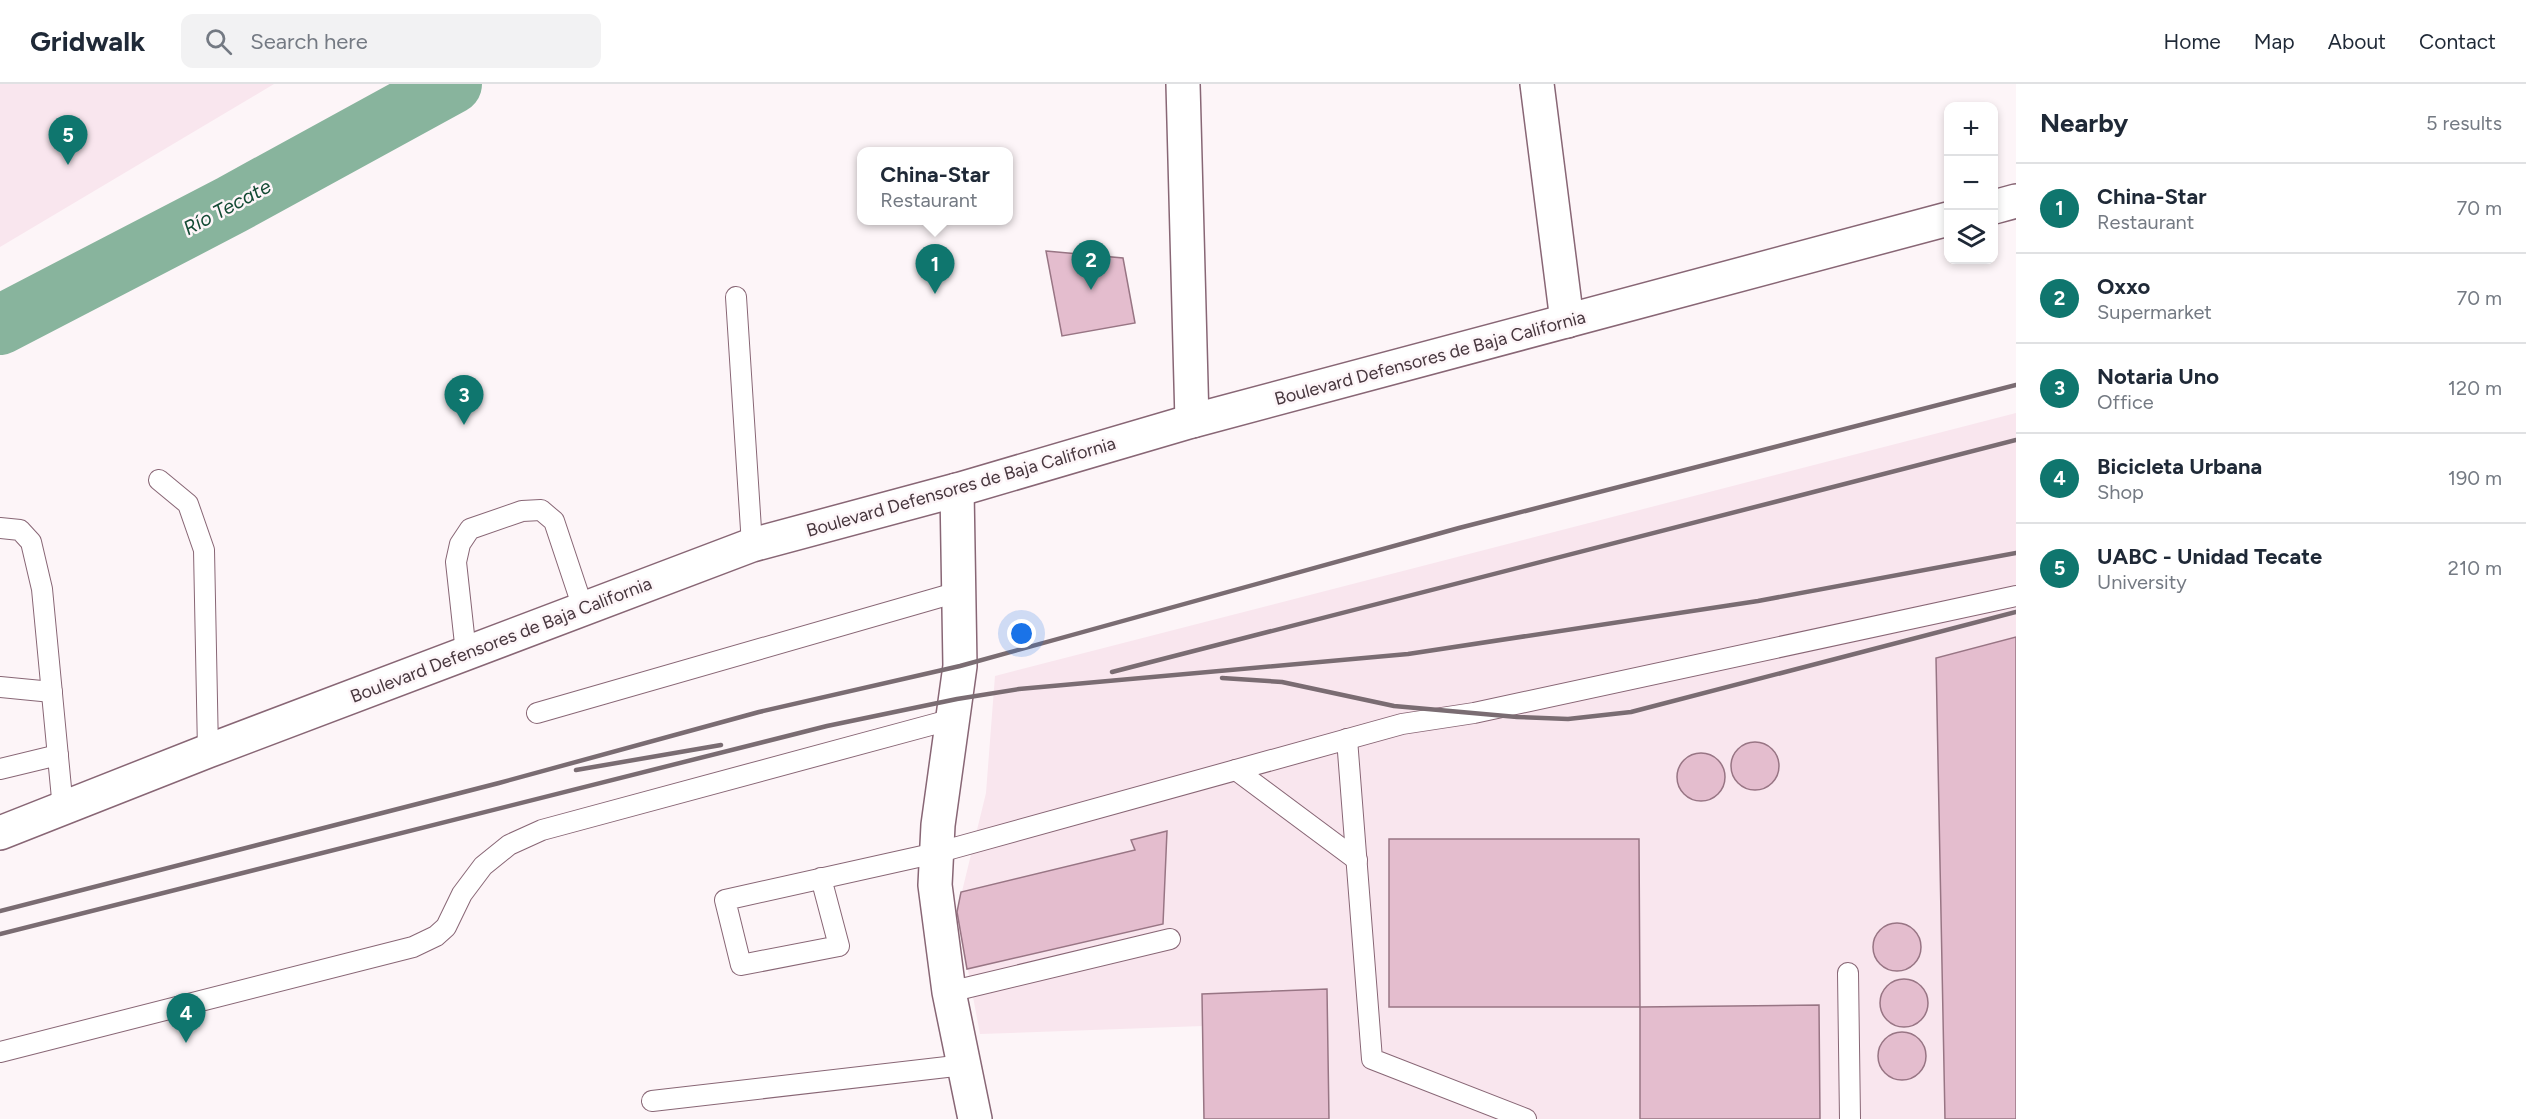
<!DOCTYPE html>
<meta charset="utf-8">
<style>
:root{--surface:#fff;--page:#f2f2f3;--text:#1f2937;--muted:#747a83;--line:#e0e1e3;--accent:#0f766e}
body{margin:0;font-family:Figtree,sans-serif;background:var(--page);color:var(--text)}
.controls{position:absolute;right:18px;top:18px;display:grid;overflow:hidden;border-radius:12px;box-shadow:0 3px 9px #0003}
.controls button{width:54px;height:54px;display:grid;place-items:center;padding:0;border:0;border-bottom:2px solid var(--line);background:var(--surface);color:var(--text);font:30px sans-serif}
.you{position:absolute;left:1022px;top:550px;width:21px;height:21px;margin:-15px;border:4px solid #fff;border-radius:50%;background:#1a73e8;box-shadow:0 0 0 9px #1a73e833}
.badge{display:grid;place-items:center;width:39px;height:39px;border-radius:50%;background:var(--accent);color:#fff;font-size:20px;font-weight:700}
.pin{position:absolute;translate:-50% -50px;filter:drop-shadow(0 2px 3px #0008)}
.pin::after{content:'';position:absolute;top:32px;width:21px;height:18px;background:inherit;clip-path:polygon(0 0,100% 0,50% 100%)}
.popup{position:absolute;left:857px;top:63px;width:156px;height:78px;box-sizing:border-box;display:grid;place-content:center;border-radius:12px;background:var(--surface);filter:drop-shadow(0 2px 4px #0005);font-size:20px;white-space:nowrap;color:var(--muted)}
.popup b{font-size:22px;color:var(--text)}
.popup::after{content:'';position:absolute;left:50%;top:100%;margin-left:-12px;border:12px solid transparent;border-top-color:var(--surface)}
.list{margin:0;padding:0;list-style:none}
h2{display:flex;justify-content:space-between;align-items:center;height:78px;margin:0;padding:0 24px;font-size:26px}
h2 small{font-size:20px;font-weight:400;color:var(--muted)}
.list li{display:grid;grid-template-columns:39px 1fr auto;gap:18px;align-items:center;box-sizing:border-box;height:90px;padding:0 24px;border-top:2px solid var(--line)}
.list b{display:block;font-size:22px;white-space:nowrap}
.list p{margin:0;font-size:20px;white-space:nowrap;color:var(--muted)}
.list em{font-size:20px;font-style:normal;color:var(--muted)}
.icon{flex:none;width:33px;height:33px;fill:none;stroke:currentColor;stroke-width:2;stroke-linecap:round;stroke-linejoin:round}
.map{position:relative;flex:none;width:2016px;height:1035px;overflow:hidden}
header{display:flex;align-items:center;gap:36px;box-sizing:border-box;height:84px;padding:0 30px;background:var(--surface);border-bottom:2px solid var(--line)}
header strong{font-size:28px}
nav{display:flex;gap:33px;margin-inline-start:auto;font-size:21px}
.search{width:420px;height:54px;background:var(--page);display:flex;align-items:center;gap:15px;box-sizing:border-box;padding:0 21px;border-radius:12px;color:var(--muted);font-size:22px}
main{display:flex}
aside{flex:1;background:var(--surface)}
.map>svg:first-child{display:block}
.built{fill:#f9e6ee}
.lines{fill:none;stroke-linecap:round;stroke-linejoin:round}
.river{stroke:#88b49d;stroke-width:60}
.building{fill:#e4bdce;stroke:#987584;stroke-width:1.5}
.service-casing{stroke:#886675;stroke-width:22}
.minor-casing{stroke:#886675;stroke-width:36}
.secondary-casing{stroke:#886675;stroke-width:36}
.service{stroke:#fff;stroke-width:20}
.minor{stroke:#fff;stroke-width:33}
.secondary{stroke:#fff;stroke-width:33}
.rail{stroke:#7a6c72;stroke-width:4.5}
.labels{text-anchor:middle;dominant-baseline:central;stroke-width:5;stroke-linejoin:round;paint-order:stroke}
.street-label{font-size:18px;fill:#47373e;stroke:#fdf5f8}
.water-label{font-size:20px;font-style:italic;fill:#124a33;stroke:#fdf5f8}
</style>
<header>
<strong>Gridwalk</strong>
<div class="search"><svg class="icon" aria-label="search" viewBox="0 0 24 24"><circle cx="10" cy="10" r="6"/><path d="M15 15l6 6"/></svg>Search here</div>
<nav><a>Home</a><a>Map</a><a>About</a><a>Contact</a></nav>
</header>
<main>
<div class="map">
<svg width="2016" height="1035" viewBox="0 0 2016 1035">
<rect width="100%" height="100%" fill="#fdf5f8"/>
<g class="built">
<path d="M0 0H274L0 163Z"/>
<path d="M2016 329V1035H1204L1203 942 980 950 957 828 986 709 995 592Z"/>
</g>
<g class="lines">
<path class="river" d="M0 241 231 121 452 0"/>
</g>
<g class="building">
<path d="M1046 167 1123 174 1135 239 1062 252Z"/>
<path d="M2016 553V1035H1945L1936 574Z"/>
<circle cx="1755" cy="682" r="24"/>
<circle cx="1701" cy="693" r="24"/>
<path d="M1167 747 1163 840 967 885 957 828 961 808 1135 766 1131 756Z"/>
<path d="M1389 755H1639L1640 923H1389Z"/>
<circle cx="1897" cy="863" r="24"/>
<circle cx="1904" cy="919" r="24"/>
<path d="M1327 905 1329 1035H1204L1202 910Z"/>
<path d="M1819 921 1820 1035H1640V923Z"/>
<circle cx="1902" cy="972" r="24"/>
</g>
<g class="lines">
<g class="service-casing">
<g id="service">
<path d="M736 213 752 461"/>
<path d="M159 396 188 420 204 466 208 667"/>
<path d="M0 444 20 446 31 458 42 505 63 725"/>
<path d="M466 569 456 478 460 460 470 445 522 427 541 426 554 437 583 524"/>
<path d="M0 603 52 608"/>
<path d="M537 629 958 508"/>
<path d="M1347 655 1372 975 1526 1035"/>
<path d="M0 685 58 671"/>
<path d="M1236 686 1357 776"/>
<path d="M821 794 839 862 741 881 725 816 936 769 1402 640 1474 629 2016 512"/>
<path d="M1848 889 1850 1035"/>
<path d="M949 908 1170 855"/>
<path d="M0 968 413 863 436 852 446 843 462 810 483 782 509 761 542 746 953 635"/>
<path d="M652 1017 964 981"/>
</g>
</g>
<g class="minor-casing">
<g id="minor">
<path d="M1183 0 1192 337"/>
<path d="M1537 0 1567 237"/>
<path d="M957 406 960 582 938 741 935 801 949 908 975 1035"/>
</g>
</g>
<g class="secondary-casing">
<g id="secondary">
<path d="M1994 123 2016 117"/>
<path d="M0 749 208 667 752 461 957 406 1192 337 1948 135"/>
</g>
</g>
<use href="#service" class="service"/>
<use href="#minor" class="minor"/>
<use href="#secondary" class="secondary"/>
<g class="rail">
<path d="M1112 588 2016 356"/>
<path d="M1222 594 1282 598 1394 622 1517 633 1568 635 1631 628 2016 528"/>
<path d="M576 686 721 661"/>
<path d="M0 827 499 699 759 628 960 582 1459 444 2016 301"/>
<path d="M0 850 827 642 957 615 1019 605 1408 570 1758 517 2016 469"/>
</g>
</g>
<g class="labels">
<g class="street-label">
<text transform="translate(1430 274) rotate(-15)">Boulevard Defensores de Baja California</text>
<text transform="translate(961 403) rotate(-16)">Boulevard Defensores de Baja California</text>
<text transform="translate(501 556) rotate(-21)">Boulevard Defensores de Baja California</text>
</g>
<g class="water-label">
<text transform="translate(227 123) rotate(-28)">Río Tecate</text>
</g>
</g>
</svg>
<div class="controls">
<button>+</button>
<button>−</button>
<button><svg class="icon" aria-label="layers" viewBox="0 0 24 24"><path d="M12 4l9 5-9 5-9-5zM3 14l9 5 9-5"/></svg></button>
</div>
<div class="you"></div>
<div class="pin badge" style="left:935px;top:210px">1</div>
<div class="popup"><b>China-Star</b>Restaurant</div>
<div class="pin badge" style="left:1091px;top:206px">2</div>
<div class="pin badge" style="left:464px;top:341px">3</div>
<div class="pin badge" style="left:186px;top:959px">4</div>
<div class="pin badge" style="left:68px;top:81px">5</div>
</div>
<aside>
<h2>Nearby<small>5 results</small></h2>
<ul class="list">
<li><span class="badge">1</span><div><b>China-Star</b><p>Restaurant</p></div><em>70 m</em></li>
<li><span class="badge">2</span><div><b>Oxxo</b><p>Supermarket</p></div><em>70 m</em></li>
<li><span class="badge">3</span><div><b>Notaria Uno</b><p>Office</p></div><em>120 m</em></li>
<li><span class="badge">4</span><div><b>Bicicleta Urbana</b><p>Shop</p></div><em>190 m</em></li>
<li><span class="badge">5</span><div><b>UABC - Unidad Tecate</b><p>University</p></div><em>210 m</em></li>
</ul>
</aside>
</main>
